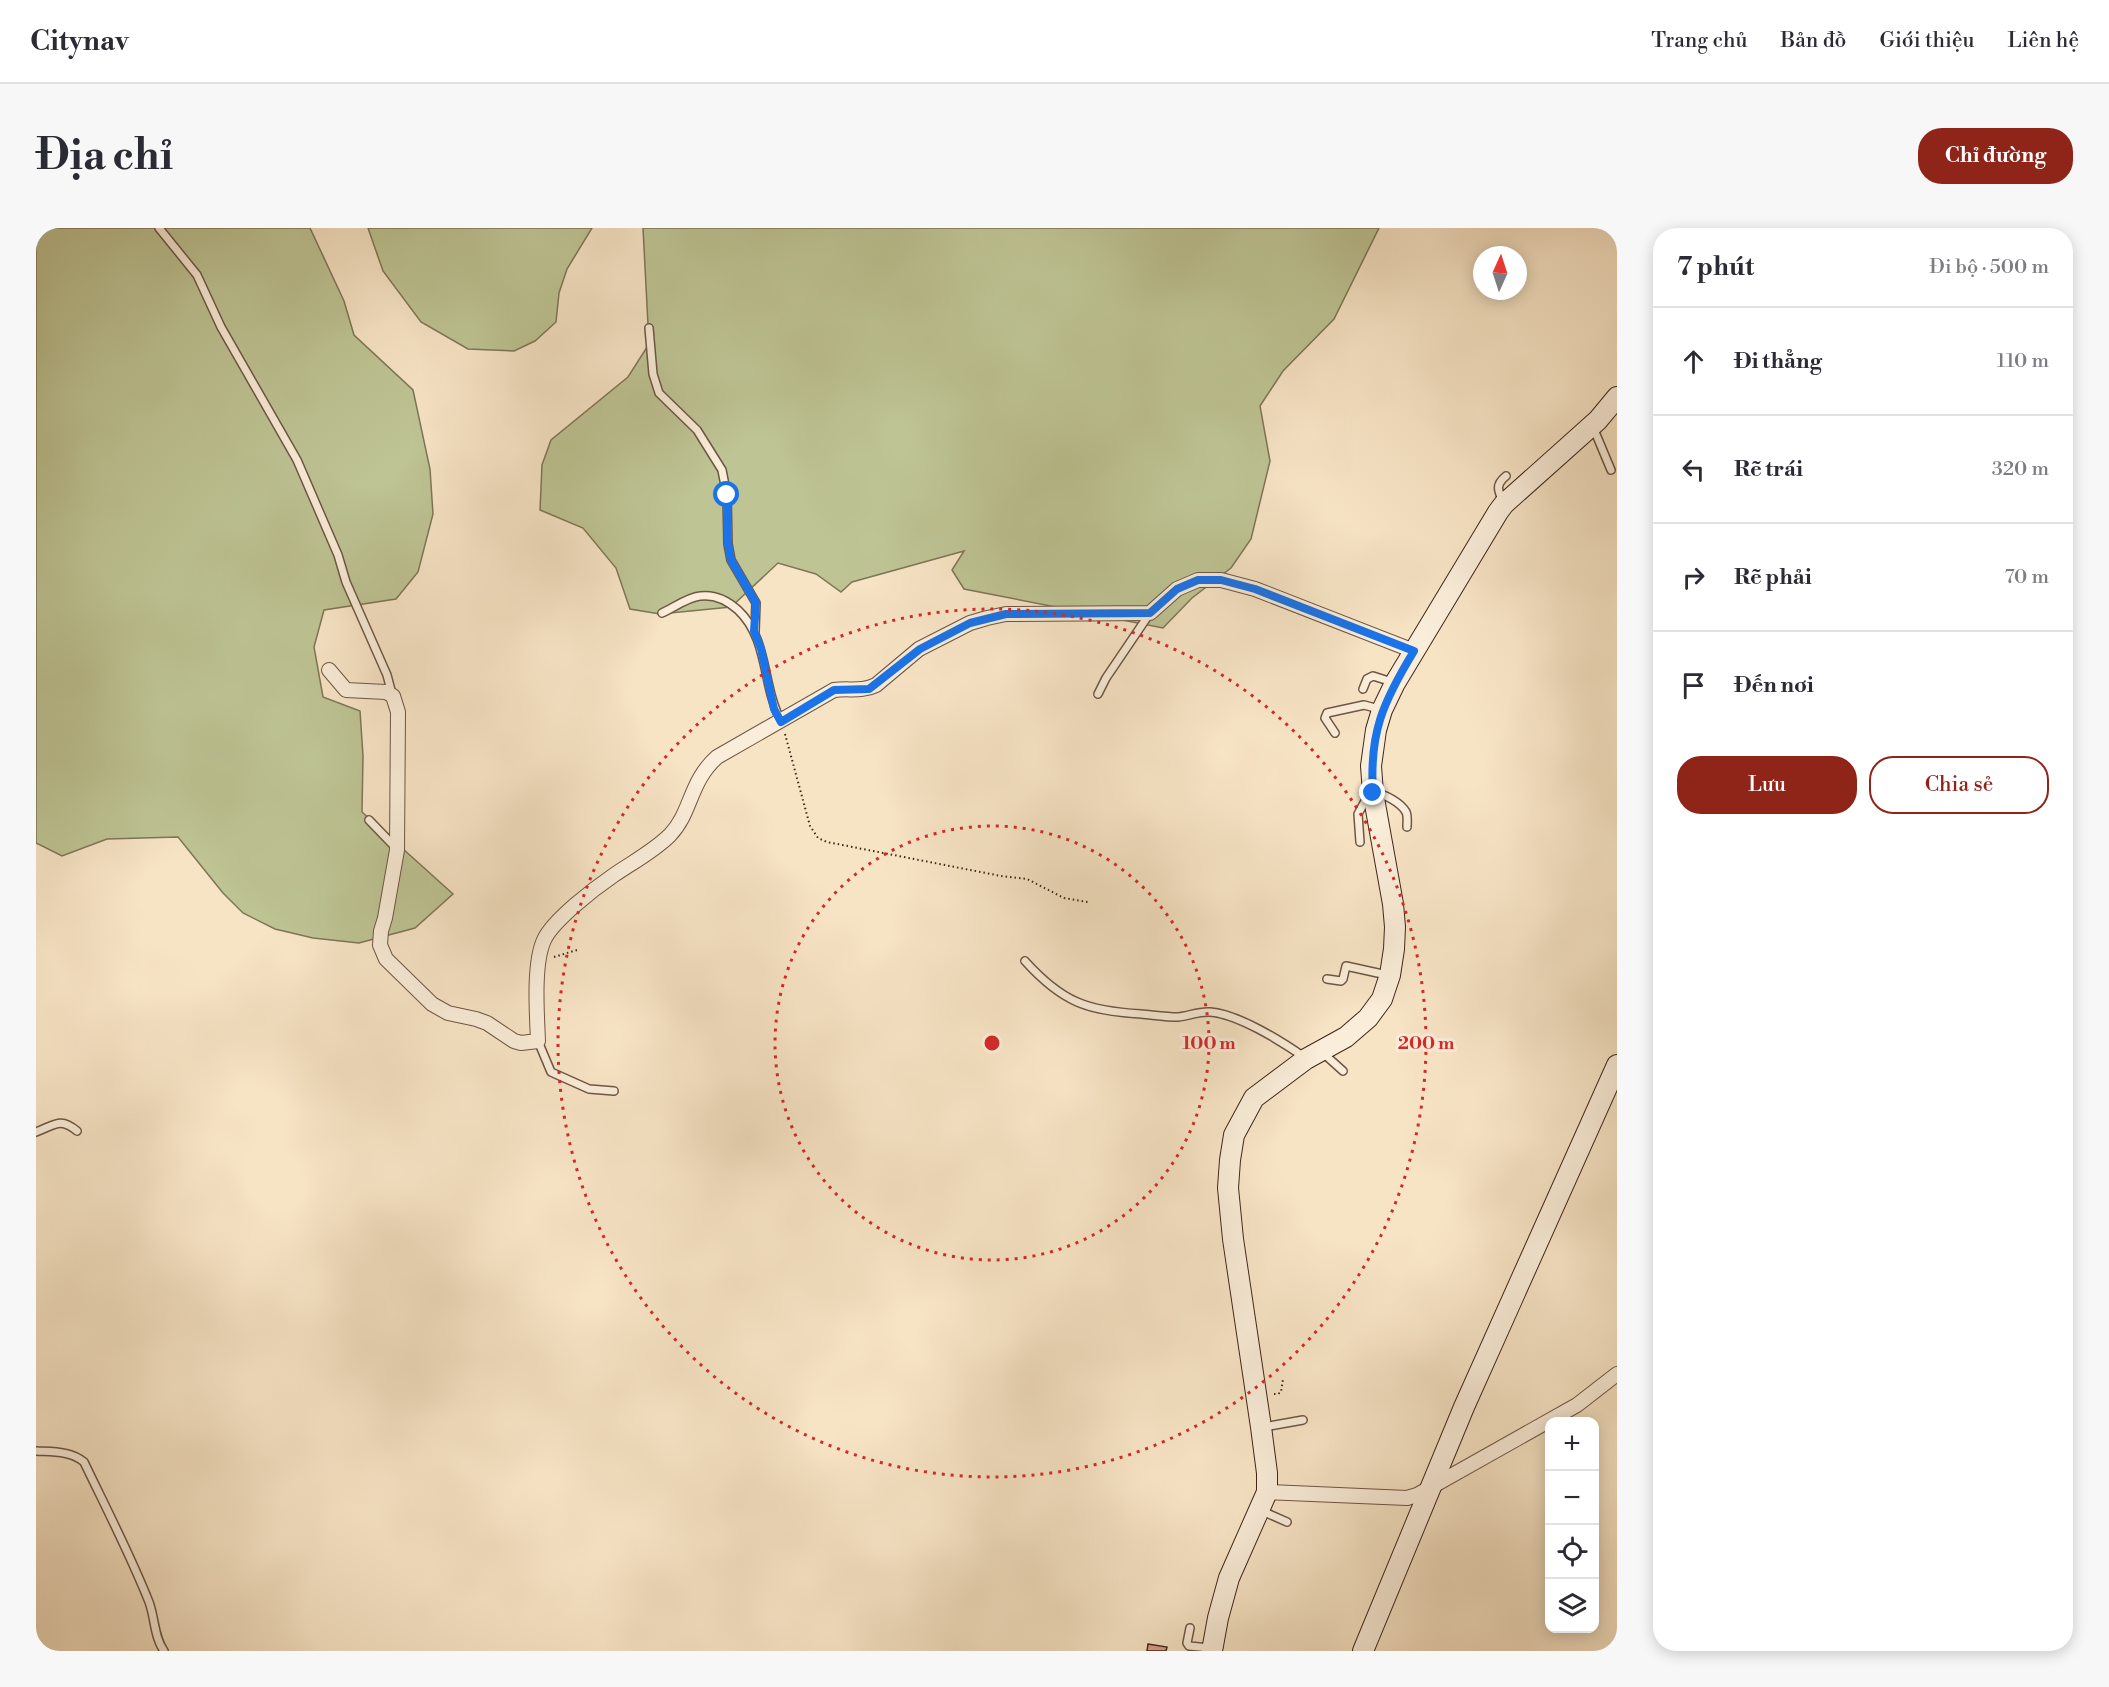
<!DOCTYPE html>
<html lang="vi">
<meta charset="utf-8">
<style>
:root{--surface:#fff;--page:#f7f7f7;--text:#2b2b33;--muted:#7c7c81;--line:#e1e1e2;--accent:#8f2418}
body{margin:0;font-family:"Libre Bodoni",serif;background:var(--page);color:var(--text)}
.controls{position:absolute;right:18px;bottom:18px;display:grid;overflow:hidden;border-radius:12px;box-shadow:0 3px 15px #0003}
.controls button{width:54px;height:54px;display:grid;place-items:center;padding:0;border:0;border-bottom:2px solid var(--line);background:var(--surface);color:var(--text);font:30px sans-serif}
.compass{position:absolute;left:1437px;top:18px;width:54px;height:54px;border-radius:50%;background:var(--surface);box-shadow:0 3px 15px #0003;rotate:3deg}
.stop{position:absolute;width:18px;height:18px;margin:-14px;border:4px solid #1a73e8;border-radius:50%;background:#fff}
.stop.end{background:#1a73e8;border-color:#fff;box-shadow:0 2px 6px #0008}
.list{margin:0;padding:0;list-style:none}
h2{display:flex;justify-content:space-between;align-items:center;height:78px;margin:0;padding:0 24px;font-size:26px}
h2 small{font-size:20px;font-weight:400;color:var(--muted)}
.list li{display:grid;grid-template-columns:39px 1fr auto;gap:18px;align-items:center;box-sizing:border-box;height:108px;padding:0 24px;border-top:2px solid var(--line)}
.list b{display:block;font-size:22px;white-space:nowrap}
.list em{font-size:20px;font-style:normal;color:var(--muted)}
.actions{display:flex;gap:12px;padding:18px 24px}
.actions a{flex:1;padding:14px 0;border:2px solid var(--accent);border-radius:24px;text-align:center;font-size:21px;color:var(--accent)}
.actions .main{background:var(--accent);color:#fff}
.icon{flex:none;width:33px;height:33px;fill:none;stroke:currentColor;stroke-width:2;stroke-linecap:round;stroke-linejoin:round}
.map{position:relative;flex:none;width:1581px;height:1423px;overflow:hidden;border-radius:24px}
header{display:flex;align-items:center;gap:36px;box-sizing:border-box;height:84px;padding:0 30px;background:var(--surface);border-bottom:2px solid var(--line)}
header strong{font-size:28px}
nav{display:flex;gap:33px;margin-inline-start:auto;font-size:21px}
.intro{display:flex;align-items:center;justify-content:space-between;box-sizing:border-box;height:144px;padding:0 36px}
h1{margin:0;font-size:42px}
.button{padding:15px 27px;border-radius:24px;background:var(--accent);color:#fff;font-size:21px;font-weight:700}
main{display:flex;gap:36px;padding:0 36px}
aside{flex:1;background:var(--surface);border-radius:24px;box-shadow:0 3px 15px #0003}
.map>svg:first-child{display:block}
.green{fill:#bec494;stroke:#7f7557;stroke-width:1.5}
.building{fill:#dd9b8c;stroke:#40261a;stroke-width:1.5}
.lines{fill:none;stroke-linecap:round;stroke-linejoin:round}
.lane-casing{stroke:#6e5645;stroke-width:10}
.street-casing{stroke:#6e5645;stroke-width:16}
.secondary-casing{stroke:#40261a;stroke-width:22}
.path{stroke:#40261a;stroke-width:2;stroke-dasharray:1.5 3;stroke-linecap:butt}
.lane{stroke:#faedd9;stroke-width:7}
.street{stroke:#faedd9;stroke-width:14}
.secondary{stroke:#faedd9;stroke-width:20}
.route{stroke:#1a73e8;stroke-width:8}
.ring{fill:none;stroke:#d62828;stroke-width:3;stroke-dasharray:3 6}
.centre{fill:#d62828;stroke:#faedd9;stroke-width:3}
.ring-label{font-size:18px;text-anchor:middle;font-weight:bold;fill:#d62828;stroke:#faedd9;stroke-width:6;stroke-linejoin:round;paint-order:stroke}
</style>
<header>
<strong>Citynav</strong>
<nav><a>Trang chủ</a><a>Bản đồ</a><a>Giới thiệu</a><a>Liên hệ</a></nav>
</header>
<div class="intro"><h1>Địa chỉ</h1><a class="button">Chỉ đường</a></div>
<main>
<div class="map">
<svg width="1581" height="1423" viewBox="0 0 1581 1423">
<rect width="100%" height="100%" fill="#f7e4c5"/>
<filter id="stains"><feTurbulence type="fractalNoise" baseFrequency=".00333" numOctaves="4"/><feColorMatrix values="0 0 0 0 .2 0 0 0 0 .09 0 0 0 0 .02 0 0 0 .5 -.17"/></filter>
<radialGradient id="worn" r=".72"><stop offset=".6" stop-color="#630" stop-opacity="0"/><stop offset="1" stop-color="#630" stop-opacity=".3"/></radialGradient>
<g class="green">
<path d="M0 0H274L308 73 318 107 377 162 394 241 397 286 382 344 360 371 288 382 278 419 287 469 324 483 327 528 326 584 417 666 379 700 323 715 277 710 239 701 207 685 187 665 142 609 71 611 26 628 0 615Z"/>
<path d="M332 0H556L531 41 523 65 520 94 499 113 478 123 432 121 385 94 347 43Z"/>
<path d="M607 0H1343L1298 91 1247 143 1224 178 1234 233 1215 311 1195 340 1156 370 1127 400 928 361 916 342 928 323 816 354 805 364 780 346 742 335 695 379 624 386 594 381 580 340 547 300 504 282 506 237 515 212 592 149 613 116Z"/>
</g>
<path class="building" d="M1112 1416 1131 1419 1130 1423H1111Z"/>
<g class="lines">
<g class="lane-casing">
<g id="lane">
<path d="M123 0 161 47 185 99 261 232 302 327 310 354 351 447 356 466"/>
<path d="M613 100 617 146 623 165 661 202 686 242 691 268 692 316 695 332 720 375 719 403"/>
<path d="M1557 199 1575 242"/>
<path d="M1467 274C1462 262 1459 257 1470 248"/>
<path d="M626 385C637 380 652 369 664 368 679 366 691 372 702 382 733 411 726 458 745 493"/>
<path d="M1327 461 1331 451 1337 448 1356 454"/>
<path d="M1062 466 1070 450 1114 385"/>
<path d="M1299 505 1289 490 1291 485 1328 477 1343 481"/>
<path d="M1339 565C1349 566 1365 575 1370 584 1372 588 1371 595 1371 599"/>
<path d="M333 592 360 620"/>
<path d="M1324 614 1322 586 1329 573 1335 571"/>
<path d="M989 733C1026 774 1051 783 1105 786 1117 787 1130 789 1142 789 1153 788 1163 783 1174 784 1202 786 1245 813 1268 829"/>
<path d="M1291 751 1305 753 1307 751 1310 738 1351 747"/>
<path d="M502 813 515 844 553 861 578 863"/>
<path d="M1287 825 1307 843"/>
<path d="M0 904C19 897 24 889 41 903"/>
<path d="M1228 1199 1267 1192"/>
<path d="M0 1223C17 1224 35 1223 48 1234 70 1280 94 1326 113 1374 119 1390 118 1409 128 1423"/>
<path d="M1226 1283 1251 1294"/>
<path d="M1154 1400 1151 1415 1153 1418 1174 1420"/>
</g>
</g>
<g class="street-casing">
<g id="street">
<path d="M293 442 310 462 350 464 357 468 362 484 361 622 349 690 345 703 344 717 350 731 396 776 412 785 440 791 451 795 478 813 485 815 502 813C501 787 497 736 508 712 517 692 559 660 578 647 597 634 618 623 634 607 656 584 653 554 681 529L798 462C813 460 826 464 840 457L883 421 934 395 951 390 970 386 1114 385 1141 361 1162 352H1185L1219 361 1378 423"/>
<path d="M1231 1264 1371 1270 1381 1267 1541 1177 1581 1146"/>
</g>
</g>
<g class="secondary-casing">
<g id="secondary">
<path d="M1176 1423 1182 1390 1193 1350 1231 1264V1245L1225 1199 1197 1011 1192 960 1194 932 1198 907 1218 870 1270 831 1310 809 1332 790 1346 771 1354 747 1358 721 1359 699 1357 676 1337 565 1335 538 1340 502 1346 482 1359 455 1462 284 1468 276 1562 192 1581 169"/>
<path d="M1327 1423 1428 1179 1581 837"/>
</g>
</g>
<g class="path">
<path d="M749 506 774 598 782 610 791 614 965 648 991 651 1028 670 1052 674"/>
<path d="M518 729 541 722"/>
<path d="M1238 1166H1242L1245 1164 1247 1151"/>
</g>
<use href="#lane" class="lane"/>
<use href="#street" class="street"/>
<use href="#secondary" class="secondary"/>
</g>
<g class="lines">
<path class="route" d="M691 267 692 316 695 332 720 375 718 403 725 421 738 481 745 494 798 462 833 461 884 421 934 395 970 386 1114 385 1141 361 1162 352H1185L1219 361 1378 423C1347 474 1333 505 1337 565"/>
</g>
<g class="ring">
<circle cx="956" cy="815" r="217"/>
<circle cx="956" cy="815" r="434"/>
</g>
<circle cx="956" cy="815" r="9" class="centre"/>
<g class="ring-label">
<text x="1173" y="821">100 m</text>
<text x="1390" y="821">200 m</text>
</g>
<rect width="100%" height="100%" filter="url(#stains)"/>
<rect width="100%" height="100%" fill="url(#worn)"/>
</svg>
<div class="controls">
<button>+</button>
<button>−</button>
<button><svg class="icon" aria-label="locate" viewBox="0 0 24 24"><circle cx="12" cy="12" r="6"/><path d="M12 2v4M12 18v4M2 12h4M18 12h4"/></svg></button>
<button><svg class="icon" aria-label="layers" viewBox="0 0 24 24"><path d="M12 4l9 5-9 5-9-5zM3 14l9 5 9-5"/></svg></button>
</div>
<svg class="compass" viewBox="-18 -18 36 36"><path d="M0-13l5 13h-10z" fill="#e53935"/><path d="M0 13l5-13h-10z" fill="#7c7c81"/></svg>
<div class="stop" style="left:691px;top:267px"></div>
<div class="stop end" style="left:1337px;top:565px"></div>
</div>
<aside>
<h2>7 phút<small>Đi bộ · 500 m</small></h2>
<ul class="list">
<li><svg class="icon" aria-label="ahead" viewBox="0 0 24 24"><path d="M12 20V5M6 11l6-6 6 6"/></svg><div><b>Đi thẳng</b></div><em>110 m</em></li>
<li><svg class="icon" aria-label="left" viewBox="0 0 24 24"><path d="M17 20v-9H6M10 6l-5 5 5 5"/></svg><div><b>Rẽ trái</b></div><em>320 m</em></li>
<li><svg class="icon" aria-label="right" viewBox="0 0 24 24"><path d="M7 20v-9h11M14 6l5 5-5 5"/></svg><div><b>Rẽ phải</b></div><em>70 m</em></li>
<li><svg class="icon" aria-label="arrive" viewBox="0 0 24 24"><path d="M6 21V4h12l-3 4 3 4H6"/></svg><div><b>Đến nơi</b></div></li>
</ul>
<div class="actions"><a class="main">Lưu</a><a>Chia sẻ</a></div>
</aside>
</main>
